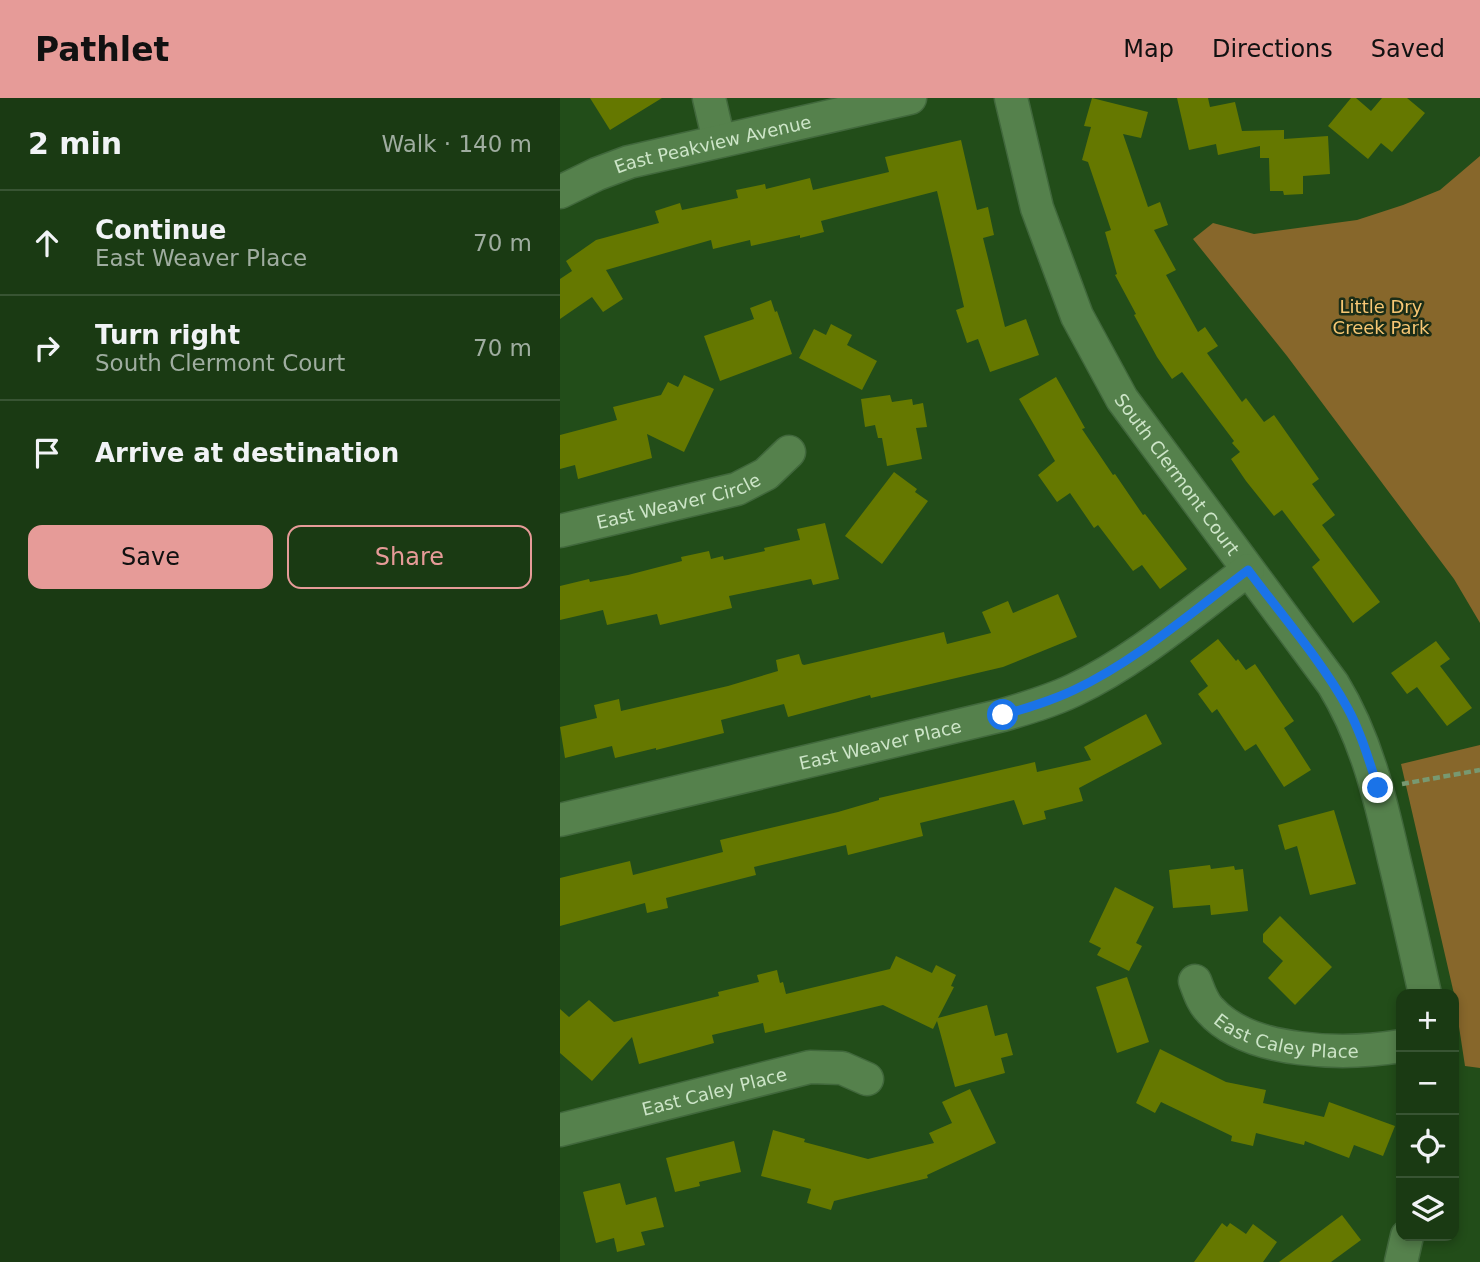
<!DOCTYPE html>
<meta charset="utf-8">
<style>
:root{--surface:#1a3a13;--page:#23411c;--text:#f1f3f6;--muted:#9fada0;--line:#385433;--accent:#e69b98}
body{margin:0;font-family:"DejaVu Sans",sans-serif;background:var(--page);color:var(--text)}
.controls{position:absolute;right:21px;bottom:21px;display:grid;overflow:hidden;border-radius:14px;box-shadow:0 4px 10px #0003}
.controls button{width:63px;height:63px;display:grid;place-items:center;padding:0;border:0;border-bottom:2px solid var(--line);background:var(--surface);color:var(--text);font:35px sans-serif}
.stop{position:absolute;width:21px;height:21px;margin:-16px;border:5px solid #1a73e8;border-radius:50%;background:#fff}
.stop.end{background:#1a73e8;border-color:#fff;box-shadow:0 2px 7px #0008}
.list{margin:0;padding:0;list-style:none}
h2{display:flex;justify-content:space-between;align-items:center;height:91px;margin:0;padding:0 28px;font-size:30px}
h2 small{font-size:23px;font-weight:400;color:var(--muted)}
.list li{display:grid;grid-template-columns:46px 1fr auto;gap:21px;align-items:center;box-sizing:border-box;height:105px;padding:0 28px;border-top:2px solid var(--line)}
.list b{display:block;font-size:26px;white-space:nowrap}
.list p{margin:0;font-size:23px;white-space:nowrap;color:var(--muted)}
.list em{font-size:23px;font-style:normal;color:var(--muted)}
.actions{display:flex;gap:14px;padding:21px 28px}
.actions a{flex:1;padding:16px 0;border:2px solid var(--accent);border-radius:14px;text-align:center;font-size:24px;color:var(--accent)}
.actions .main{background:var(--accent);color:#111}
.icon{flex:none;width:38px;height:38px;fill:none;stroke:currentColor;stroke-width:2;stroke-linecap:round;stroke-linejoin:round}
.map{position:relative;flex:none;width:920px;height:1164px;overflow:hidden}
header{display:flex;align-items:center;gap:42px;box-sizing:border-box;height:98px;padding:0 35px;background:var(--accent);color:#111}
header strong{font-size:33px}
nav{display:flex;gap:38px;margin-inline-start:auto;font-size:24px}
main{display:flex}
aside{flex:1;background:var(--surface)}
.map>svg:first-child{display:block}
.green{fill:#87672b}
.building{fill:#657800}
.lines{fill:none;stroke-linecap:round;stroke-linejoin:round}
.minor-casing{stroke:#41683c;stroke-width:35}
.path{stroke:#789971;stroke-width:4.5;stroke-dasharray:7 3.5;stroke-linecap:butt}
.minor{stroke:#55814c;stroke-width:32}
.route{stroke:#1a73e8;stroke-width:9}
.labels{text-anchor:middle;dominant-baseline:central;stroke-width:5;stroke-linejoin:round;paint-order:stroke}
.street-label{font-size:18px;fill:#cde5c8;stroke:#1b2d17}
.park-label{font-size:18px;fill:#f7c774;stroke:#1b2d17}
</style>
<header>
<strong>Pathlet</strong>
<nav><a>Map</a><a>Directions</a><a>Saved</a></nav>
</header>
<main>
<aside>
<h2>2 min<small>Walk · 140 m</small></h2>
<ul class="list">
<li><svg class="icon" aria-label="ahead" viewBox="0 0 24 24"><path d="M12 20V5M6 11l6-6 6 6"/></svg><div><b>Continue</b><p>East Weaver Place</p></div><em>70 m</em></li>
<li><svg class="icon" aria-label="right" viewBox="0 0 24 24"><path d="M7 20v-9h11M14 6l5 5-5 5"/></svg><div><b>Turn right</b><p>South Clermont Court</p></div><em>70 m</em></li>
<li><svg class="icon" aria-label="arrive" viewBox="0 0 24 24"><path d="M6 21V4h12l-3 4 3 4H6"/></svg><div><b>Arrive at destination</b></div></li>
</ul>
<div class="actions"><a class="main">Save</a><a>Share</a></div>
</aside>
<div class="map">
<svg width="920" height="1164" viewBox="0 0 920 1164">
<rect width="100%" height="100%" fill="#224d19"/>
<g class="green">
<path d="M920 58V525L894 481 727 258 633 141 653 125 694 136 797 122 843 107 880 92Z"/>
<path d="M920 647V970L905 968 894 896 841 666Z"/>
</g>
<g class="building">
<path d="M30 0H102L50 32Z"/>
<path d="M532 0 588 14 581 40 563 36 588 109 600 104 608 127 594 132 616 172 606 177 638 234 645 229 658 248 647 255 682 304 686 300 704 324 714 317 759 381 752 386 775 417 762 427 820 504 793 525 752 469 760 462 722 412 714 418 686 383 671 361 680 354 672 345 674 343 622 274 612 281 597 259 574 217 576 216 555 177 557 176 545 134 551 132 528 64 522 62 531 29 524 28Z"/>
<path d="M617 0H648L650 9 675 4 682 33 724 32V41L768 38 770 76 743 78V96L724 97 723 93H710L709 60H700V48L658 57 656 46 629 52Z"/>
<path d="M791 0H796L811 13 822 0H847L865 15 832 54 821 45 808 61 768 28Z"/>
<path d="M401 42 417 112 428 109 434 137 423 140 445 229 466 221 479 257 430 274 418 241 407 245 396 212 404 209 377 93 261 123 264 134 240 140V137L191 148 190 142 153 151 151 142 46 172 63 201 43 214 32 199 0 221V181L12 173 6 163 36 142 99 125 95 113 120 105 122 112 178 100 176 92 205 86 206 91 250 80 253 92 329 74 325 59Z"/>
<path d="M211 202 215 214 217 213 232 256 160 283 144 238 194 221 190 210Z"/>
<path d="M271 226 292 237 287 247 317 263 302 292 239 260 254 231 266 237Z"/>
<path d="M124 277 154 291 124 354 87 336 92 360 18 381 15 367 0 371V337L57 322 53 309 101 297 108 284 118 289Z"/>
<path d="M496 279 525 330 522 331 553 377 555 376 583 417 585 416 627 471 600 491 582 467 573 473 538 427 534 430 510 395 497 404 478 377 495 363 459 301Z"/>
<path d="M330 297 332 304 352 301 353 307 363 305 367 329 356 330 362 361 327 368 322 340H318L315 327 305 329 301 301Z"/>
<path d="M334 374 357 391 355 394 368 403 322 466 285 438Z"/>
<path d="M265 425 279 481 253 487 251 481 169 498 172 510 100 527 97 516 47 527 43 512 0 522V488L29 481 30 484 68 477 122 463 121 459 149 453 151 461 163 458 164 462 205 453 204 450 240 442 237 431Z"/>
<path d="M498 496 517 539 443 569 311 600 310 597 228 619 224 606 161 622 164 635 96 652V650L55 660 52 648 5 660 0 629 37 620 34 607 59 601 61 613 168 588 218 573 216 562 239 556 242 566 244 567 384 534 387 546 431 535 422 514 448 503 453 515Z"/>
<path d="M658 541 676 563 678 561 686 572 695 566 734 623 724 630 751 672 724 689 696 646 685 653 657 611 652 615 638 596 648 588 630 563Z"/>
<path d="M876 543 890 561 880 568 912 610 887 628 857 589 847 596 831 575Z"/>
<path d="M586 616 602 646 519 690 523 703 484 713 486 721 463 727 454 702 360 725 363 738 288 757 286 747 194 769 196 777 106 800 108 810 87 815 85 805 0 828V780L70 763 73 777 163 754 160 742 278 714 319 702V700L475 664 477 674 531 662 524 649Z"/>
<path d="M774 712 796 786 750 797 737 748 725 752 718 727Z"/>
<path d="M650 767 651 771 674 768 675 772 683 771 688 813 651 817 650 807 613 810 609 772Z"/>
<path d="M555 789 594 809 576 845 582 848 569 873 537 857 541 850 529 844Z"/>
<path d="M720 818 772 869 735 907 708 880 723 863 703 844V836Z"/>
<path d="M336 858 372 875 376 867 396 877 391 888 394 889 378 920 427 907 435 938 447 935 453 957 441 960 445 975 395 989 377 923 373 931 323 907 205 935 203 925 152 937 154 945 79 966 72 939 32 983 0 955V911L9 919 29 902 54 924 159 898 158 894 199 884 197 877 217 872 220 885 223 884 226 896 330 871Z"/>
<path d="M567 879 589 944 557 955 536 889Z"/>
<path d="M600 951 666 984 706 992 703 1005 764 1019 769 1004 835 1028 823 1058 794 1047 789 1060 745 1043 744 1047 696 1035 693 1048 671 1043 672 1038 601 1004 595 1015 576 1005Z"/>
<path d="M410 991 436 1045 367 1077 368 1080 274 1103 271 1112 247 1105 251 1091 201 1078 213 1032 245 1041 244 1044 308 1061 374 1045 369 1035 392 1025 382 1004Z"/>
<path d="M174 1043 181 1074 139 1084 140 1088 115 1094 106 1060Z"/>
<path d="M60 1085 66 1107 96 1099 104 1129 81 1134 85 1147 57 1154 54 1140 36 1145 23 1094Z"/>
<path d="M782 1117 801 1142 771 1164H719Z"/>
<path d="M662 1125 667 1129 670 1125 686 1136 693 1126 717 1144 703 1164H634Z"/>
</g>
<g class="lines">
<g class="minor-casing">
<g id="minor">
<path d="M149 0 159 43"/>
<path id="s1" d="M451 0 477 110 517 218 562 301 773 586C806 640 820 699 834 761 845 806 855 851 865 896"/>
<path id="s2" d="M0 94 37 76 69 64 350 0"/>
<path id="s3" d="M0 433 177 391 206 376 229 354"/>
<path id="s4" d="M0 722 443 617C467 610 491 603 514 592 576 563 633 513 688 472"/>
<path id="s5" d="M635 883C639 893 642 904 650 912 690 957 787 957 841 948"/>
<path id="s6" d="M0 1032 250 969 282 970 307 981"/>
<path d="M841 1164 847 1138"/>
</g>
</g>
<path class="path" d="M842 686 920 672"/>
<use href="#minor" class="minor"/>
</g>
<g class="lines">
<path class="route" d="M443 617C467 610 491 603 514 592 576 563 633 513 688 472 720 515 761 562 787 609 801 634 809 663 818 690"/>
</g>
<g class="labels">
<g class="street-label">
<text stroke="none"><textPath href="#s2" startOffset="161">East Peakview Avenue</textPath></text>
<text stroke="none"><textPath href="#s1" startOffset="416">South Clermont Court</textPath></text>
<text stroke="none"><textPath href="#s3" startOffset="122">East Weaver Circle</textPath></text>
<text stroke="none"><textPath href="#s4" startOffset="329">East Weaver Place</textPath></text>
<text stroke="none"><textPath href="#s5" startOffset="117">East Caley Place</textPath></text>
<text stroke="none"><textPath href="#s6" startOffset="159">East Caley Place</textPath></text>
</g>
<g class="park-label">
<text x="821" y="208">Little Dry<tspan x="821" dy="21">Creek Park</tspan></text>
</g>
</g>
</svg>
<div class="controls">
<button>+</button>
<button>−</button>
<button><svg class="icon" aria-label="locate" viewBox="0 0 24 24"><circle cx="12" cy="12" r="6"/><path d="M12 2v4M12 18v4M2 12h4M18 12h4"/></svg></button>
<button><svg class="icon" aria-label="layers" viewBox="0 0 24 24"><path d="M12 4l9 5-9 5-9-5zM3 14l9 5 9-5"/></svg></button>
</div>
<div class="stop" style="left:443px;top:617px"></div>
<div class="stop end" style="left:818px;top:690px"></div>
</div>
</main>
